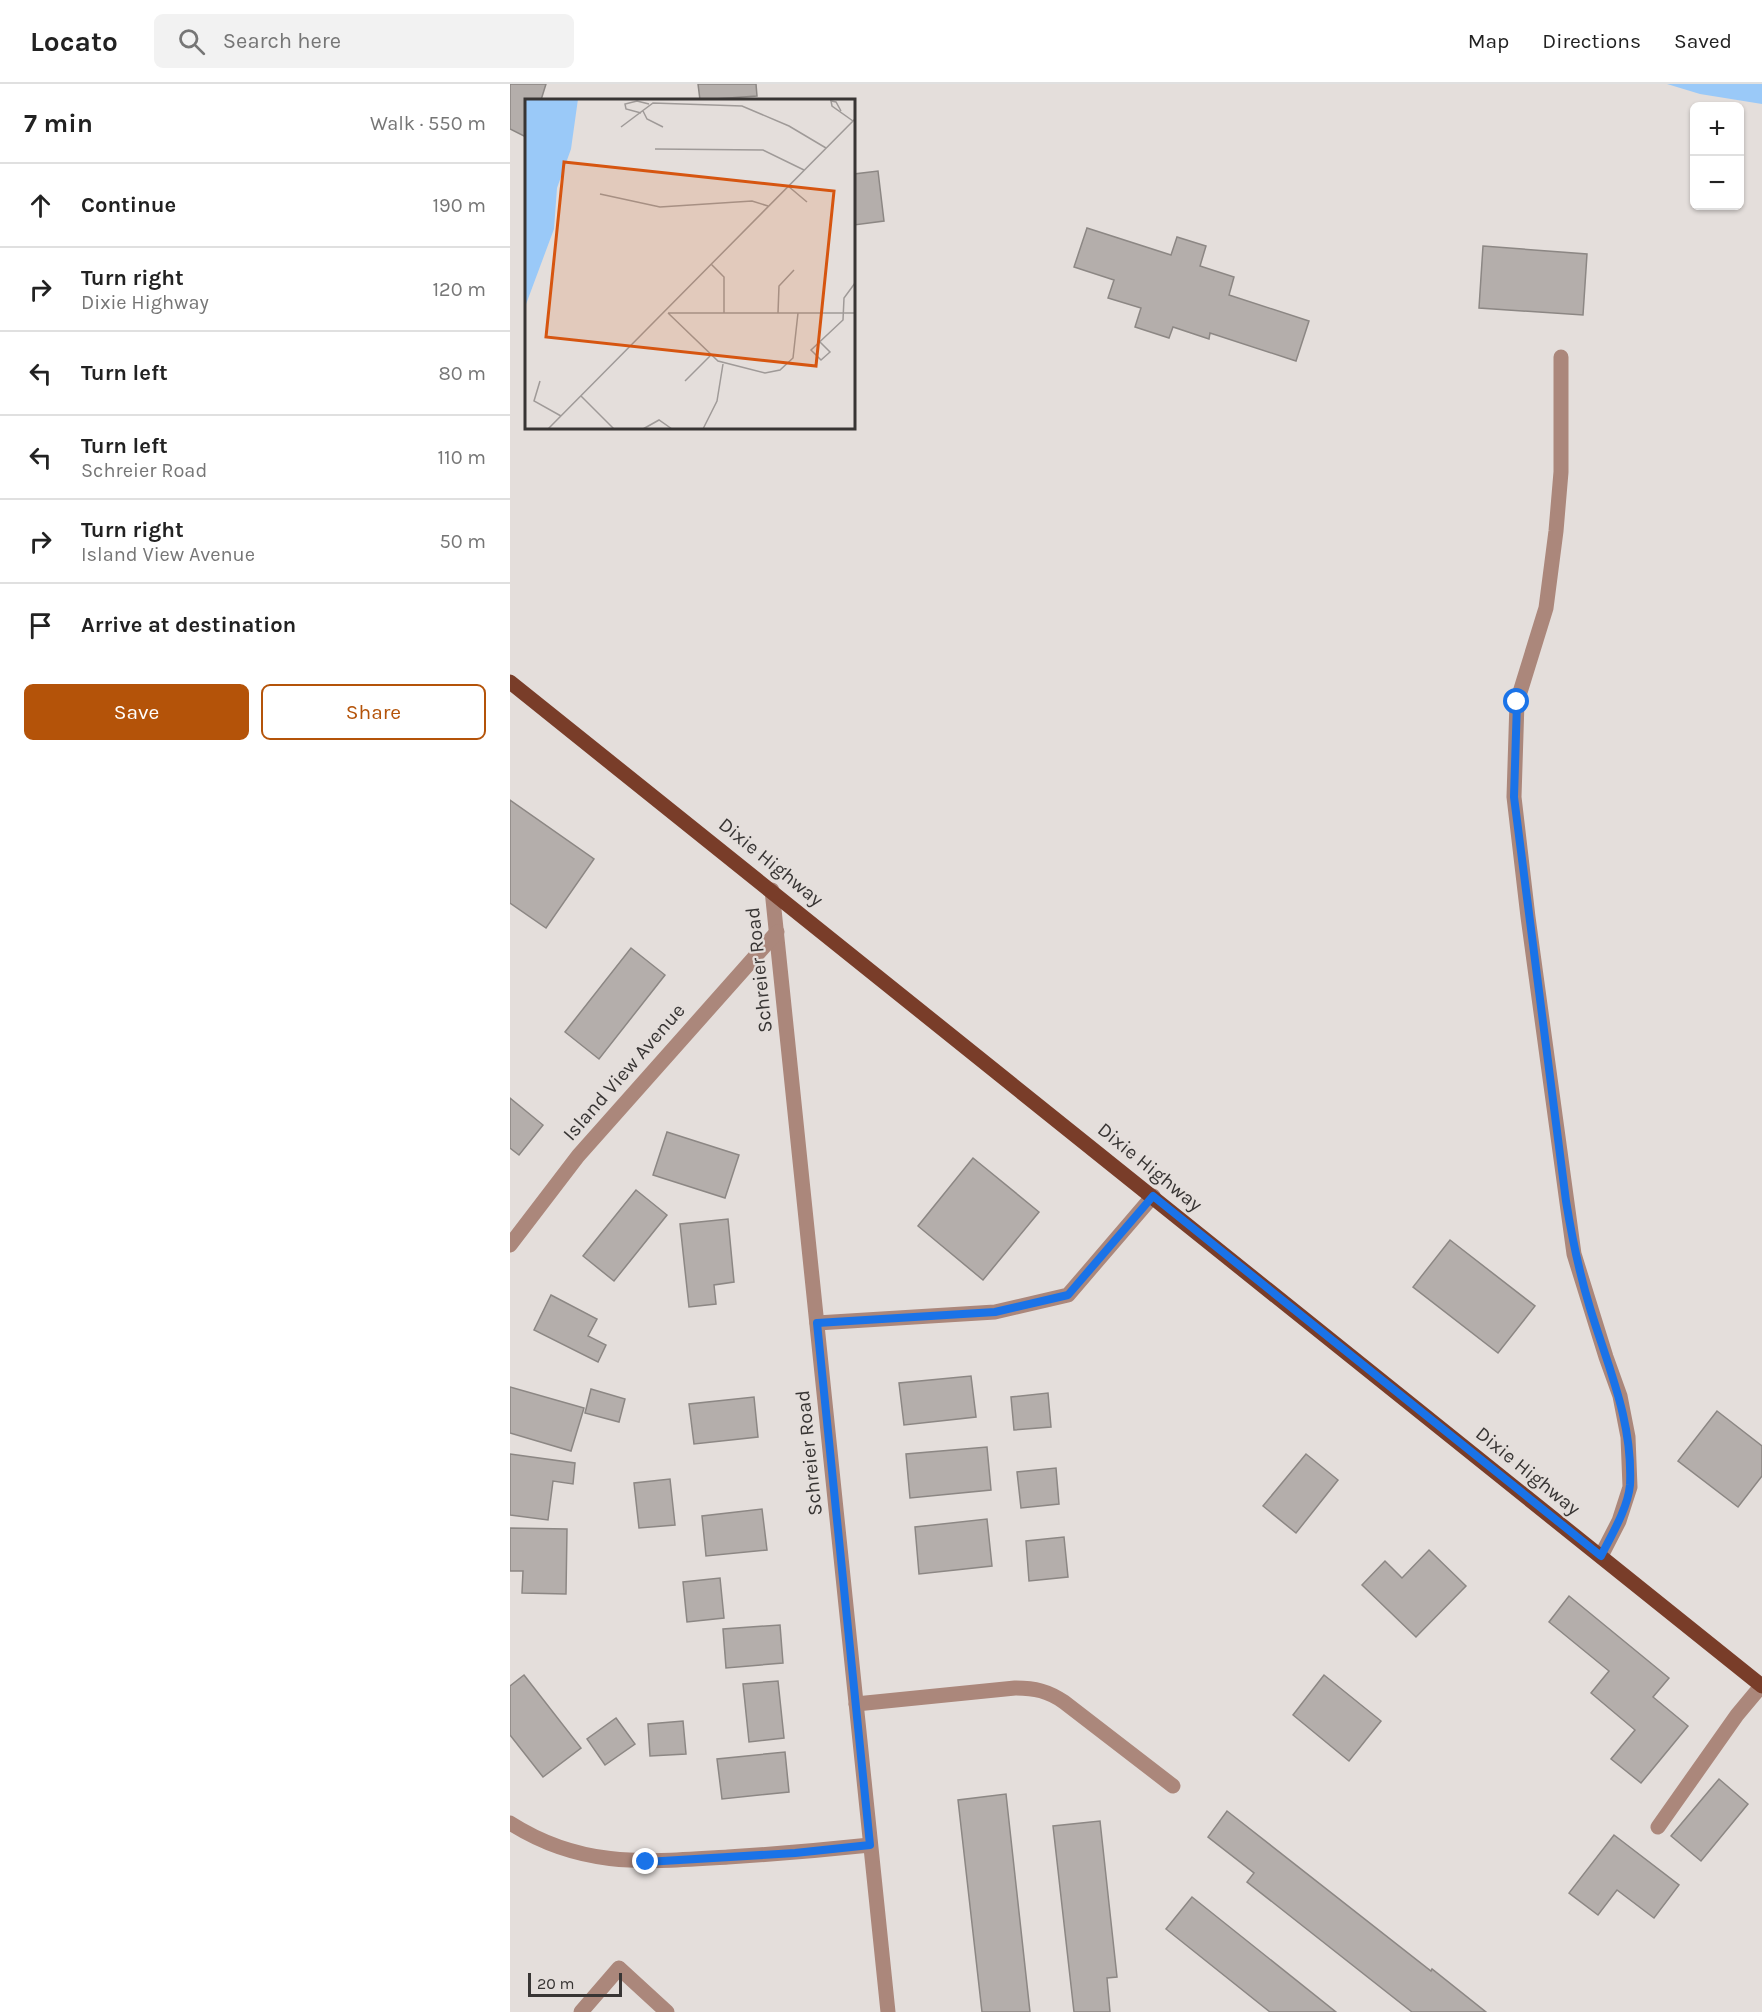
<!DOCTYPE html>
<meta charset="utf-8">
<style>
:root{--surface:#fff;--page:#f2f2f2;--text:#222;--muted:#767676;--line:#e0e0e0;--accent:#b45309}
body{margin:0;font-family:Karla,sans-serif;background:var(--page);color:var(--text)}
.controls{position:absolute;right:18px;top:18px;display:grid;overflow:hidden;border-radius:9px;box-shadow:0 2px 4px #0004}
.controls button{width:54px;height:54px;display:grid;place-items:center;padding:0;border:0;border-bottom:2px solid var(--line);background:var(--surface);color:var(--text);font:30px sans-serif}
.scale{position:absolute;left:18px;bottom:15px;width:94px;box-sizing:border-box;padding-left:6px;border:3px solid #383534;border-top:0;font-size:16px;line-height:21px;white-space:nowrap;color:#383534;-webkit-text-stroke:4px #e4dedb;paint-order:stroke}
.stop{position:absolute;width:18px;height:18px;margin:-14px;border:4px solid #1a73e8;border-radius:50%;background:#fff}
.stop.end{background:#1a73e8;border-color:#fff;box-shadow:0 2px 6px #0008}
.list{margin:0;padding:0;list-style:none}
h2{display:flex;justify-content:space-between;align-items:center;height:78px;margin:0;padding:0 24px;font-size:26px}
h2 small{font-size:20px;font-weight:400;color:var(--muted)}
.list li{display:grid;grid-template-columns:39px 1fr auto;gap:18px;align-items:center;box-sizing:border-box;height:84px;padding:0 24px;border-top:2px solid var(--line)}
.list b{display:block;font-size:22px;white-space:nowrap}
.list p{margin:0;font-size:20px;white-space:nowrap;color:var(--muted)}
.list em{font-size:20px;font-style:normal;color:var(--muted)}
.actions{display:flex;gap:12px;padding:18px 24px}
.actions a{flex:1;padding:14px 0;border:2px solid var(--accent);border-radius:9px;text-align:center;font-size:21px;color:var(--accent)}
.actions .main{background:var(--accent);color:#fff}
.icon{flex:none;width:33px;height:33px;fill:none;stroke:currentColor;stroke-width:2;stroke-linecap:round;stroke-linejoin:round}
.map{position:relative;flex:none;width:1252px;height:1928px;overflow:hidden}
header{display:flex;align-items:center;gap:36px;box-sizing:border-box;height:84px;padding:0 30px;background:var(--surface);border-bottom:2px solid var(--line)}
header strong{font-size:28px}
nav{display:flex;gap:33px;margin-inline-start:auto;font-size:21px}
.search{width:420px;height:54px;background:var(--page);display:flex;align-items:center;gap:15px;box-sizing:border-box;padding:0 21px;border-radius:9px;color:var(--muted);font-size:22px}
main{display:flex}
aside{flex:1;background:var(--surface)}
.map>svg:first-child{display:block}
.water{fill:#9ac9f8}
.building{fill:#b4aeab;stroke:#8c8784;stroke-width:1.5}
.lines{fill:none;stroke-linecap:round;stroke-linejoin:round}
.minor{stroke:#ab877b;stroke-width:15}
.major{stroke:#793d29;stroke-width:15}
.route{stroke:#1a73e8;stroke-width:8}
.labels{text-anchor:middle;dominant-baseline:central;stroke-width:4.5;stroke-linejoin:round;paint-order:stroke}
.street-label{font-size:20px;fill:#383534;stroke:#e4dedb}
.inset-road{fill:none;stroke:#9f9a98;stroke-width:1.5}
.view{fill:#d65510;fill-opacity:0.15;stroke:#d65510;stroke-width:3}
.inset-edge{fill:none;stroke:#383534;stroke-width:3}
</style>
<header>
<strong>Locato</strong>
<div class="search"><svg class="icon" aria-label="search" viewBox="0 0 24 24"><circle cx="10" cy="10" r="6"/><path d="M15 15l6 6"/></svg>Search here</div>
<nav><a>Map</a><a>Directions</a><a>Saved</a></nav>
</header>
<main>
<aside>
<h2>7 min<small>Walk · 550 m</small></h2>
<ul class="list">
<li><svg class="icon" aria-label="ahead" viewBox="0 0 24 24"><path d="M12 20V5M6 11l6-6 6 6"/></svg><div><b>Continue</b></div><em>190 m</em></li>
<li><svg class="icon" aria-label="right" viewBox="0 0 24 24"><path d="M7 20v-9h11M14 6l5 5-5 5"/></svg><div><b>Turn right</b><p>Dixie Highway</p></div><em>120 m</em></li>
<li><svg class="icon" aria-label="left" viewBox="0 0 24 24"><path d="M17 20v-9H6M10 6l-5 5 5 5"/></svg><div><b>Turn left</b></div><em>80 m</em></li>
<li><svg class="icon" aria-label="left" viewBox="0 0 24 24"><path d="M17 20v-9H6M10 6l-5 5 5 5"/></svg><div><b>Turn left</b><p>Schreier Road</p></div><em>110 m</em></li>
<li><svg class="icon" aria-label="right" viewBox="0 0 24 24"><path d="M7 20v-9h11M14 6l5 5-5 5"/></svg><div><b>Turn right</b><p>Island View Avenue</p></div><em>50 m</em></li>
<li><svg class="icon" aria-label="arrive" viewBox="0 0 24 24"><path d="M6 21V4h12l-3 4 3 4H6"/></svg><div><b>Arrive at destination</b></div></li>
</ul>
<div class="actions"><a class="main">Save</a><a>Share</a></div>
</aside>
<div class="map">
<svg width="1252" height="1928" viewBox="0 0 1252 1928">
<rect width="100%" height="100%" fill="#e4dedb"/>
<path class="water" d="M1157 0H1252V20L1190 10Z"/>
<g class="building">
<path d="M0 0H36L31 16H16V53L0 45Z"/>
<path d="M188 0H246L247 12 190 16Z"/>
<path d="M368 87 374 137 344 141V90Z"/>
<path d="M577 144 661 171 667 153 696 162 690 182 724 193 719 211 799 237 786 277 700 249 699 255 663 243 659 254 625 243 631 224 598 214 604 196 564 183Z"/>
<path d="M973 162 1077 170 1073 231 969 224Z"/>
<path d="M0 716 84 775 36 844 0 819Z"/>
<path d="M121 864 155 891 89 975 55 948Z"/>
<path d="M0 1014 33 1041 9 1071 0 1064Z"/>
<path d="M157 1048 229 1071 215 1114 143 1091Z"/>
<path d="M463 1074 529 1128 473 1196 408 1142Z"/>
<path d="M126 1106 157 1131 104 1197 73 1172Z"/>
<path d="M218 1135 224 1198 204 1201 206 1220 179 1223 170 1140Z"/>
<path d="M940 1156 1025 1222 988 1269 903 1203Z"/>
<path d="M41 1211 87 1235 78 1252 96 1261 88 1278 24 1246Z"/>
<path d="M461 1292 466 1333 394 1341 389 1299Z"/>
<path d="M0 1303 74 1324 61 1367 0 1349Z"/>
<path d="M81 1305 115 1315 109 1338 75 1329Z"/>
<path d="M538 1309 541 1343 504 1346 501 1313Z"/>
<path d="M244 1313 248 1353 184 1360 179 1320Z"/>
<path d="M1207 1327 1252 1362V1392L1228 1423 1168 1377Z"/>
<path d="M477 1363 481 1406 400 1414 396 1370Z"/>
<path d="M0 1370 65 1379 63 1400 43 1397 38 1436 0 1431Z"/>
<path d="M796 1370 828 1396 786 1449 753 1422Z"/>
<path d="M546 1384 549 1420 511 1424 507 1388Z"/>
<path d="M160 1395 165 1441 129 1444 124 1399Z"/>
<path d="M252 1425 257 1466 196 1472 192 1432Z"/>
<path d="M477 1435 482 1482 409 1490 405 1443Z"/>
<path d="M0 1444 57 1445 56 1510 12 1509 13 1487H0Z"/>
<path d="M554 1453 558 1493 519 1497 516 1457Z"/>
<path d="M919 1466 956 1502 906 1553 852 1501 875 1477 892 1494Z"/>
<path d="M210 1494 214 1534 177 1538 173 1498Z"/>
<path d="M1059 1512 1159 1594 1143 1613 1178 1642 1131 1699 1101 1675 1125 1646 1081 1609 1099 1587 1039 1538Z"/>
<path d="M270 1541 273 1579 216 1584 213 1545Z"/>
<path d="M14 1591 71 1664 33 1693 0 1651V1602Z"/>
<path d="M814 1591 871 1637 839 1677 783 1631Z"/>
<path d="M268 1597 274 1654 239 1658 233 1600Z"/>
<path d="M106 1634 125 1660 95 1681 77 1655Z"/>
<path d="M173 1637 176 1670 140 1672 138 1640Z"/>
<path d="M275 1668 279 1708 212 1715 207 1675Z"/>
<path d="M1209 1695 1238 1720 1191 1777 1161 1752Z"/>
<path d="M496 1710 520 1928H472L448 1716Z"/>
<path d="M717 1727 921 1887 922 1885 976 1928H902L737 1798 744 1789 698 1753Z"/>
<path d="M590 1737 607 1893 597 1894 600 1928H564L543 1742Z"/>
<path d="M1104 1751 1169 1801 1144 1834 1107 1806 1088 1831 1059 1809Z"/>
<path d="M682 1813 826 1928H760L656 1845Z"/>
</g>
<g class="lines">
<g class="minor">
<path d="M1051 273V388L1046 447 1036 524 1007 618 1004 713 1018 833 1064 1170 1096 1273 1110 1312 1118 1353 1120 1403 1109 1437 1091 1472"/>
<path d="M262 806 378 1928"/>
<path d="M0 1161 68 1072 267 848"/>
<path d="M307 1239 485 1228 558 1211 643 1112"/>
<path d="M346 1620 505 1604C525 1604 538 1607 554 1618L663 1702"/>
<path d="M0 1739C72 1785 137 1778 218 1773 266 1770 313 1766 360 1761"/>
<path d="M1148 1743 1227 1631 1252 1601"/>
<path d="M71 1928 109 1884 157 1928"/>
</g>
<path class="major" d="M0 598 1252 1602"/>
</g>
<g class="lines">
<path class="route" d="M136 1778 285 1769 360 1761 307 1239 485 1228 558 1211 643 1112 1091 1472C1101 1452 1118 1424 1120 1401 1123 1337 1098 1283 1080 1224 1069 1188 1062 1154 1056 1117L1004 713 1007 618"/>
</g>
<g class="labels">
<g class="street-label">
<text transform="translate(261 778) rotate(39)">Dixie Highway</text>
<text transform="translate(249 886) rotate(-96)">Schreier Road</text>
<text transform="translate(114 988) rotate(-49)">Island View Avenue</text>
<text transform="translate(640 1083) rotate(39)">Dixie Highway</text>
<text transform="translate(299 1369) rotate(-96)">Schreier Road</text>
<text transform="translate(1018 1387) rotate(39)">Dixie Highway</text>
</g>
</g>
<g transform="translate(15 15)">
<rect width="330" height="330" fill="#e4dedb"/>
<path d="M0 0H53L46 50 32 89 29 130 0 208Z" fill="#9ac9f8"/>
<path class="inset-road" d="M118 12 122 20 138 28M316 12 311 3 306 2 307 7 328 22M116 14 101 10 100 5 112 2 124 5M96 28 128 4 217 7 264 27 301 49M130 50 238 51 279 71M263 87 282 103M75 95 135 108 227 102 243 107M186 165 199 178V214M143 214 193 262 240 274 255 271 268 259 273 214M143 214H330M253 214 254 187 269 171M295 243 305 253 296 261 286 251 318 221 319 199 330 184M15 282 9 302 36 317M160 282 185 257M56 297 89 330M23 330 330 20M118 330 134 321 147 330M178 330 192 302 198 265"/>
<path class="view" d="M39 63 309 92 291 267 21 238Z"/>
<rect width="330" height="330" class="inset-edge"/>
</g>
</svg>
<div class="controls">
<button>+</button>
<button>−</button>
</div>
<div class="scale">20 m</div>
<div class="stop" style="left:1007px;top:618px"></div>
<div class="stop end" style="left:136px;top:1778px"></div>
</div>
</main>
